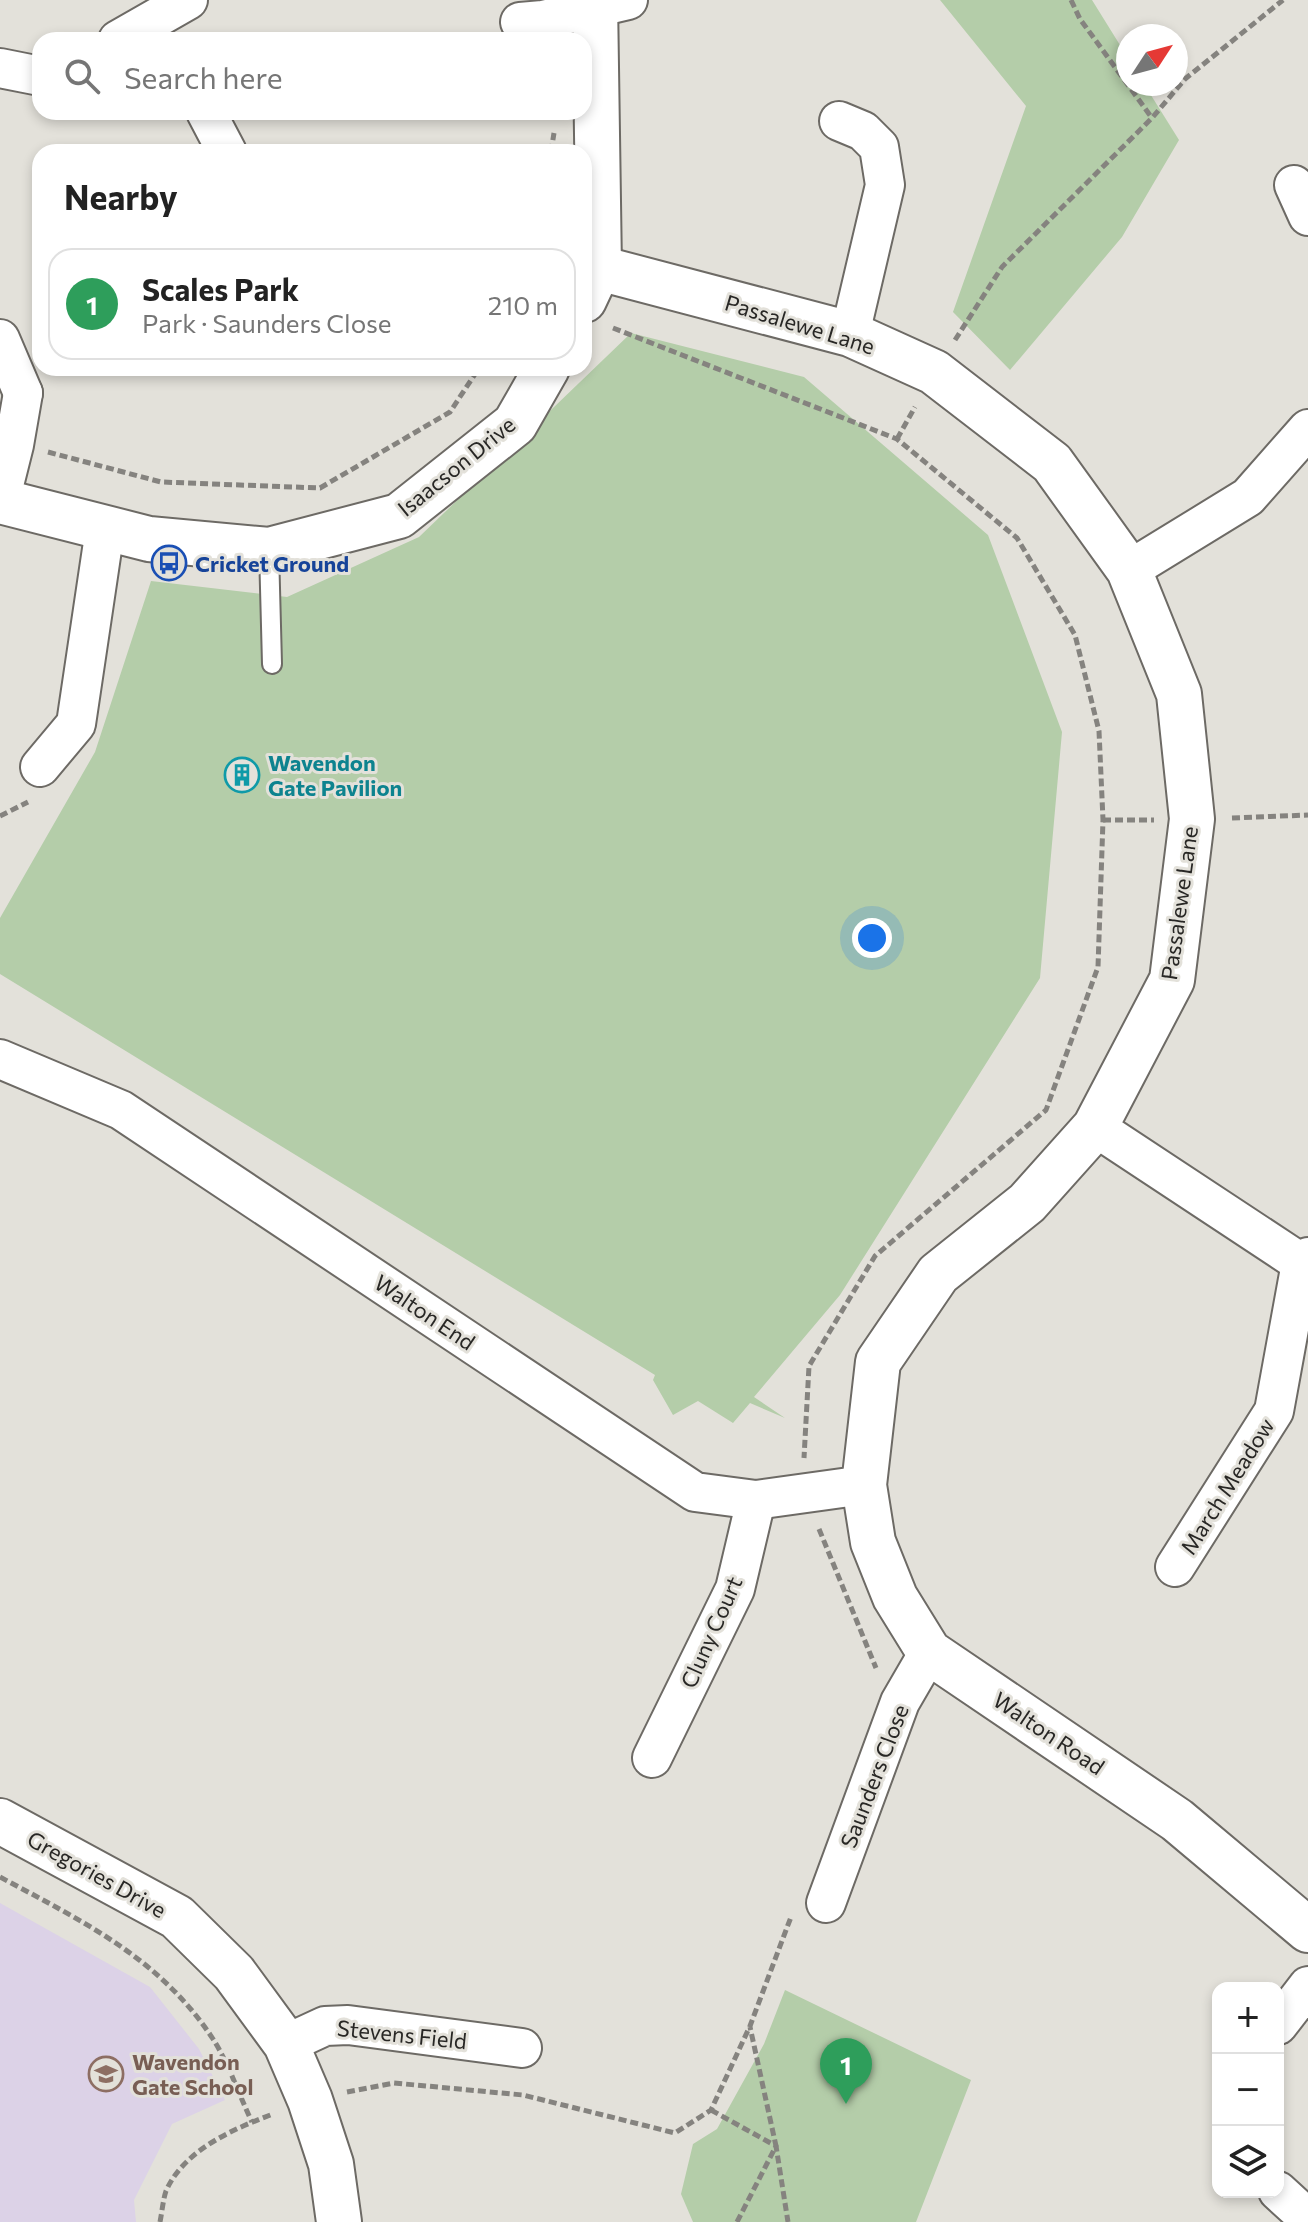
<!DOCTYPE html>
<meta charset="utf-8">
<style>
:root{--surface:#fff;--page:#f6f6f6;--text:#222;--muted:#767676;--line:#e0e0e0;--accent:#d93025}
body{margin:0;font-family:Commissioner,sans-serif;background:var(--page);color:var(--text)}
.controls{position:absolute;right:24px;bottom:24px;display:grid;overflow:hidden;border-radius:16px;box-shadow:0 4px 12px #0003}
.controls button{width:72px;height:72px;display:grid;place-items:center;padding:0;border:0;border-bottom:2px solid var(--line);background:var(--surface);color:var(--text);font:40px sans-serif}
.compass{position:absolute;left:1116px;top:24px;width:72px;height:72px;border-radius:50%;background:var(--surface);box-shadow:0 4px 12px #0003;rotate:54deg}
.you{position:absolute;left:872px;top:938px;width:28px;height:28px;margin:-20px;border:6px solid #fff;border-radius:50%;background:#1a73e8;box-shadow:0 0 0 12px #1a73e833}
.badge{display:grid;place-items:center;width:52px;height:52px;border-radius:50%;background:var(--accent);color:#fff;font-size:26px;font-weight:700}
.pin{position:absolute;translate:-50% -66px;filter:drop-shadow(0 2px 4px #0008)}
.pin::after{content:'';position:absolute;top:42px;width:28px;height:24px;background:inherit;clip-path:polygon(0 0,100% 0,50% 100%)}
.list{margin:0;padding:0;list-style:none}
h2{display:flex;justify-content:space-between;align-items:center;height:104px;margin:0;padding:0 32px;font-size:34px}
h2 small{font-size:26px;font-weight:400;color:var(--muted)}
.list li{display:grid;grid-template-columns:52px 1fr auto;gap:24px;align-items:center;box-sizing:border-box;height:112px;margin:0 16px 16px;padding:0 16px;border:2px solid var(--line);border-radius:24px}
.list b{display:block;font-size:30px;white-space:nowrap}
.list p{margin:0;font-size:26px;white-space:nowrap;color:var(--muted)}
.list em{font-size:26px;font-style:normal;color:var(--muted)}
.icon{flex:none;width:44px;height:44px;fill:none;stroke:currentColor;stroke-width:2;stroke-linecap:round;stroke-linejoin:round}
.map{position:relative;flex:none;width:1308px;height:2222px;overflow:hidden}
.search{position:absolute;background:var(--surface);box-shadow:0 4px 12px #0003;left:32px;top:32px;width:560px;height:88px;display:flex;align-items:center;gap:20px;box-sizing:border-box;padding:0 28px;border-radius:24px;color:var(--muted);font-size:30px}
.panel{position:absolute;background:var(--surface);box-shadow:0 4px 12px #0003;left:32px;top:144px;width:560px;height:232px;border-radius:24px}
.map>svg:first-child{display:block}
.education{fill:#dcd2e7}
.green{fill:#b4cda9}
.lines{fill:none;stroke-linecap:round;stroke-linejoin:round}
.lane-casing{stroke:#6d6a65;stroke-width:22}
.street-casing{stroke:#6d6a65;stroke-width:42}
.secondary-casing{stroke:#6d6a65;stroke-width:48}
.path{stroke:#85837f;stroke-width:5;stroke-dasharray:8 4;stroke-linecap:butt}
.lane{stroke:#fff;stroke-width:18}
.street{stroke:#fff;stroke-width:38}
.secondary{stroke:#fff;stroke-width:44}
.labels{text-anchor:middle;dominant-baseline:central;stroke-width:6;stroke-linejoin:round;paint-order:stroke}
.street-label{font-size:22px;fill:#282725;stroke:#e3e1da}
.transit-label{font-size:22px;font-weight:bold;fill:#164399;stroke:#e3e1da;text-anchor:start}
.culture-label{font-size:22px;font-weight:bold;fill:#0d838f;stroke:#e3e1da;text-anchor:start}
.education-label{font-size:22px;font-weight:bold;fill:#785e54;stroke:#e3e1da;text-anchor:start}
</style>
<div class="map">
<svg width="1308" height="2222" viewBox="0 0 1308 2222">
<rect width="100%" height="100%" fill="#e3e1da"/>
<path class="education" d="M0 1903 150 1987 199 2049 225 2100 172 2124 134 2200 136 2222H0Z"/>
<g class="green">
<path d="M940 0H1092L1128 58V84H1144L1179 140 1122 237 1010 370 953 312 1026 106Z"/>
<path d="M631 333 804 377 988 535 1062 732 1040 978 840 1295 754 1397 785 1418 750 1403 733 1423 698 1401 673 1415 653 1380 655 1375 0 974V918L95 752 151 581 287 597 419 537Z"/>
<path d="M785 1990 971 2080 916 2222H693L681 2194 693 2144 717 2129 764 2044Z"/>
</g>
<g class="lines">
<g class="lane-casing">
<path id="lane" d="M269 550 272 664"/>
</g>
<g class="street-casing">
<g id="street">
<path d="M520 22 543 20 628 0"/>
<path d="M118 40 188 0"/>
<path d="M0 68 40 76"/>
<path d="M206 112 227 152"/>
<path d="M839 121 863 131 879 147 885 185 850 334"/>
<path d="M1294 185 1308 216"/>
<path d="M0 339 23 393"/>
<path d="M0 501 14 445 23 393"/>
<path d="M1129 570 1248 497 1308 429"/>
<path d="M40 767 76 724 105 529"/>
<path d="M0 1059 121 1110 695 1492 756 1500 864 1485"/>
<path d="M1095 1127 1301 1263"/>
<path d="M1175 1567 1274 1411 1301 1263 1308 1257"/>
<path d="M652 1758 735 1589 756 1500"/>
<path d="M826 1903 900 1702 929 1652"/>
<path d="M1278 2025 1308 1986"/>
<path d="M286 2044 325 2026 348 2025 522 2048"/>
<path d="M1278 2191 1301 2212 1308 2215"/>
</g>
</g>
<g class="secondary-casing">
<g id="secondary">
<path d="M599 268 850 334 934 372 1052 463 1129 570 1179 694 1192 819 1172 980 1095 1127 1027 1203 938 1274 878 1362 864 1485 873 1542 895 1597 929 1652 1177 1820 1308 1930"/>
<path d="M584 300 599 268 595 0"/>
<path d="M0 501 149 539 269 550 399 516 515 424 547 368"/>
<path d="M0 1821 177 1917 234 1973 286 2044 310 2100 331 2164 339 2222"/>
</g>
</g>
<g class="path">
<path d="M1071 0 1080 19 1152 118"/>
<path d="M551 152 554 133"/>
<path d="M613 328 897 439 1017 538 1075 635 1099 731 1103 820 1098 967 1046 1110 875 1256 809 1366 804 1458"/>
<path d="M955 340 1002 267 1152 118 1185 79 1283 0"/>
<path d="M897 439 915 407"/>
<path d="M48 452 161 482 320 488 450 412 479 368"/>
<path d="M0 816 28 802"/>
<path d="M1232 818 1308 815"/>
<path d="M1103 820H1154"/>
<path d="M819 1529 876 1668"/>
<path d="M0 1877C82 1921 160 1958 213 2039 229 2064 239 2095 252 2122"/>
<path d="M347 2092 394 2083 523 2095 675 2133 711 2110 750 2026 791 1917"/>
<path d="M711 2110 776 2146 788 2222"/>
<path d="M160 2222C162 2212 163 2200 166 2191 184 2150 233 2129 273 2114"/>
<path d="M737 2222 776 2146 750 2027"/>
</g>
<use href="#lane" class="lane"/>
<use href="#street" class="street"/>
<use href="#secondary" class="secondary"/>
</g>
<defs>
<g id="bus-ring" transform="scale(1.8)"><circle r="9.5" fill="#e3e1da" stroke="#1a4fb4" stroke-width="1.5"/><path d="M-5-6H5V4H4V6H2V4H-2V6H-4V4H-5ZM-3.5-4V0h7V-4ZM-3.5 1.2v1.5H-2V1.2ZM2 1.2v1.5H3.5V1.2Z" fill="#1a4fb4"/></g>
<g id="building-ring" transform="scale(1.8)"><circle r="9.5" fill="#e3e1da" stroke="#0f9aa8" stroke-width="1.5"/><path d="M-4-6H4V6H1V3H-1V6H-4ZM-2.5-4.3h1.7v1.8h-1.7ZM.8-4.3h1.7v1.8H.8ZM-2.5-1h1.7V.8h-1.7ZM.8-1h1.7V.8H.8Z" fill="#0f9aa8"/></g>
<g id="school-ring" transform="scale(1.8)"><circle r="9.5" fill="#e3e1da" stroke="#8d6e63" stroke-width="1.5"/><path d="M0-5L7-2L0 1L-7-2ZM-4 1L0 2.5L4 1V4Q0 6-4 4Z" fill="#8d6e63"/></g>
</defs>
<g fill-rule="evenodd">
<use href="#bus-ring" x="169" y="563"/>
<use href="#building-ring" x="242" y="775"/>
<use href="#school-ring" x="106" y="2074"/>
</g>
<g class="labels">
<g class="street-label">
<text transform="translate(800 324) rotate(17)">Passalewe Lane</text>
<text transform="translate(456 466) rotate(-39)">Isaacson Drive</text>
<text transform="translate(1179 903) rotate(-82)">Passalewe Lane</text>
<text transform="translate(425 1312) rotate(34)">Walton End</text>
<text transform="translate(1227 1486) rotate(-58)">March Meadow</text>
<text transform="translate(711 1632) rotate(-66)">Cluny Court</text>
<text transform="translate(1049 1733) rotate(34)">Walton Road</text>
<text transform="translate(874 1776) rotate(-69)">Saunders Close</text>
<text transform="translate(97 1874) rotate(29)">Gregories Drive</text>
<text transform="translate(402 2034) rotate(6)">Stevens Field</text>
</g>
<g class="transit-label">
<text x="195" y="563">Cricket Ground</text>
</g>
<g class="culture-label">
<text x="268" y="762">Wavendon<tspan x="268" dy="25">Gate Pavilion</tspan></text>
</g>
<g class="education-label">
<text x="132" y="2061">Wavendon<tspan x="132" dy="25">Gate School</tspan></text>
</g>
</g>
</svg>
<div class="controls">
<button>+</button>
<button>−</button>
<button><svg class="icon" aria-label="layers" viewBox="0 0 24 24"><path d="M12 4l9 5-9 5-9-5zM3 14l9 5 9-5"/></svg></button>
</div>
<svg class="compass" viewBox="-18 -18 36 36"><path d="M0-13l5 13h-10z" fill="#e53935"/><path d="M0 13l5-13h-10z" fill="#767676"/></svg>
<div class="you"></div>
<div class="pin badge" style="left:846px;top:2104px;background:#2e9e5b">1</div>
<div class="search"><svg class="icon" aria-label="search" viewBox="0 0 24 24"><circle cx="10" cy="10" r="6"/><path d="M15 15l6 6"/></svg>Search here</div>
<section class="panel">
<h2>Nearby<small></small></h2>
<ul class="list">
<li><span class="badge" style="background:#2e9e5b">1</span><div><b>Scales Park</b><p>Park · Saunders Close</p></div><em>210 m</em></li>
</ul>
</section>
</div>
